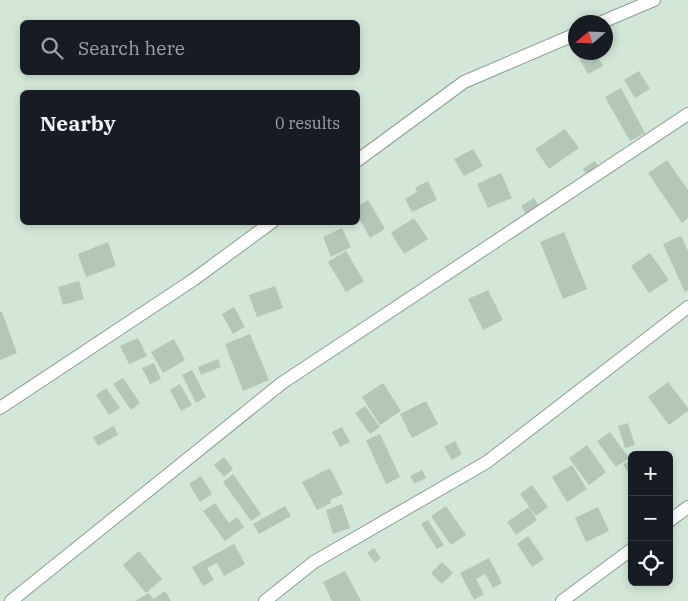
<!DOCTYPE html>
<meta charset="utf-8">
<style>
:root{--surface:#171b24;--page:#242831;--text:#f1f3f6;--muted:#9ea1a6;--line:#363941}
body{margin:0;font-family:"IBM Plex Serif",serif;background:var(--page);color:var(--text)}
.controls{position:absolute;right:15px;bottom:15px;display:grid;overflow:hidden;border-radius:8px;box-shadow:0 2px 8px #0003}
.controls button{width:45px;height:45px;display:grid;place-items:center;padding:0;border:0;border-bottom:1px solid var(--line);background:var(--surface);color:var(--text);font:25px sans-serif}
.compass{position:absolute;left:568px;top:15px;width:45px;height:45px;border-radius:50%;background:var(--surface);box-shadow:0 2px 8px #0003;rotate:251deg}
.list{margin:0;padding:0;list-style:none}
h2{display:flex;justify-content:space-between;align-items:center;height:65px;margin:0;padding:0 20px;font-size:21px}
h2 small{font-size:16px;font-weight:400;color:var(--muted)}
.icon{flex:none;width:28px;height:28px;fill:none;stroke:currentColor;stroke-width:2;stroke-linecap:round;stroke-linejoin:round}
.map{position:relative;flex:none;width:688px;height:601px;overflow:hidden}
.search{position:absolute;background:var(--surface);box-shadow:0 2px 8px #0003;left:20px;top:20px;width:340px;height:55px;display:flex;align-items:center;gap:12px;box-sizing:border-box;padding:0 18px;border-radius:8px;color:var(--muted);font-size:19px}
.panel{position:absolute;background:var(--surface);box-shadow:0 2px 8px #0003;left:20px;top:90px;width:340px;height:135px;border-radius:8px}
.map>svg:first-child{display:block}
.building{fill:#b3c6b8}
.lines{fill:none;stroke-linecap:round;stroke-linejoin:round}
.minor-casing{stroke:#8b9e90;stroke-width:14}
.minor{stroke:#fff;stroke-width:12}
</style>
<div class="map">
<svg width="688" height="601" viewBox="0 0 688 601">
<rect width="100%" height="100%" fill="#d3e7d8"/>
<g class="building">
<path d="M586 52H595L603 66 588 74 578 57Z"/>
<path d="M639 71 650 89 635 98 624 80Z"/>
<path d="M621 88 645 133 630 141 605 97Z"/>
<path d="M565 129 579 148 549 169 535 149Z"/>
<path d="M473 149 483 166 464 176 454 159Z"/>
<path d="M667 160 688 190V218L682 223 648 173Z"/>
<path d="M595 161 601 171 590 179 583 169Z"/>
<path d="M501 173 512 198 488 208 477 184Z"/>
<path d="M428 181 437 200 412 212 405 199 417 192 415 188Z"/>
<path d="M534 198 540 208 527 216 521 206Z"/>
<path d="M368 200 385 229 370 238 358 216V206Z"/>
<path d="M414 218 428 239 404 254 391 233Z"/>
<path d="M342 228 351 247 331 257 323 237Z"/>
<path d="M564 232 587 289 563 299 540 242Z"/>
<path d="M681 236 688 251V290L685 292 663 244Z"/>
<path d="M108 242 116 266 86 277 78 254Z"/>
<path d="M346 251 364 281 346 292 328 262Z"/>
<path d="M650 253 669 280 649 293 631 266Z"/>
<path d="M79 281 84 299 63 305 58 287Z"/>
<path d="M275 286 283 308 257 317 249 295Z"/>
<path d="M488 290 503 320 483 330 468 299Z"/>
<path d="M234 307 245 327 233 334 222 314Z"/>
<path d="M0 312H2L17 353 0 360Z"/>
<path d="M250 334 269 380 243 391 225 344Z"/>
<path d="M138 338 147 356 129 364 120 346Z"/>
<path d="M174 339 185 360 163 373 151 352Z"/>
<path d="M218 359 221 367 201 375 198 367Z"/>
<path d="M154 363 161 379 150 384 142 368Z"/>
<path d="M192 370 206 397 196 403 182 375Z"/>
<path d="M123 378 140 403 131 410 113 384Z"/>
<path d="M668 382 688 408V411L669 425 648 397Z"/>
<path d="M383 383 401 411 380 425 362 397Z"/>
<path d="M180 384 192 405 181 411 170 390Z"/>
<path d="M106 388 120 408 109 415 96 395Z"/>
<path d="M426 401 438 424 412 438 400 414Z"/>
<path d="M365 406 380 427 370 434 355 413Z"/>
<path d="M628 423 635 445 625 448 618 426Z"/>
<path d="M114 426 118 435 98 446 93 437Z"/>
<path d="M342 427 350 442 340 447 332 432Z"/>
<path d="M610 432 629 458 616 467 597 441Z"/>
<path d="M380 434 400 477 386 484 366 440Z"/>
<path d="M455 441 462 454 452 460 444 447Z"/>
<path d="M587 445 606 472 589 485 569 458Z"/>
<path d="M224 457 233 469 224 477 214 465Z"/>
<path d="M632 459V477L623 465Z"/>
<path d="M572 465 587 489 567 502 552 477Z"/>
<path d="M330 468 343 494 330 500 331 503 317 510 302 482Z"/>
<path d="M422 470 426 478 414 484 410 476Z"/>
<path d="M233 474 261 514 251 521 223 482Z"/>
<path d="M201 476 212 494 200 502 189 484Z"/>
<path d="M532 485 548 507 536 516 520 494Z"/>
<path d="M215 503 229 523 237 517 244 527 225 541 203 511Z"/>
<path d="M342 504 350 528 333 534 326 510Z"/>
<path d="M285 506 291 516 259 534 253 524Z"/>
<path d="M446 506 466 535 451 545 431 516Z"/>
<path d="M529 507 537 520 516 535 507 522Z"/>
<path d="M598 507 609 531 586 542 575 518Z"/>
<path d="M428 520 444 545 437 549 421 524Z"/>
<path d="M528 536 544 559 532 567 517 544Z"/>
<path d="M234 544 245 564 224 576 217 563 207 568 214 580 203 586 192 567Z"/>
<path d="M374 548 381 558 375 563 367 553Z"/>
<path d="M139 551 162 579 146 593 123 565Z"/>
<path d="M489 558 502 583 493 588 485 574 476 579 484 594 474 600 460 573Z"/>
<path d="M442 562 453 573 442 584 431 573Z"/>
<path d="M345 571 361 601H332L323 582Z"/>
<path d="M165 591 171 601H135L149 593 153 599Z"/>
</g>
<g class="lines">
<g class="minor-casing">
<g id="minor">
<path d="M602 22 654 0"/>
<path d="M358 160 464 82 576 34"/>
<path d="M0 408 193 280 272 222"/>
<path d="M669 521 688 507"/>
<path d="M11 601 282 383 688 114"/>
<path d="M265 601 314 562 487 462 688 307"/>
<path d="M562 601 632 549"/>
</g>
</g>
<use href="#minor" class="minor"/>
</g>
</svg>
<div class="controls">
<button>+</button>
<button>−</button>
<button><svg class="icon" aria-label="locate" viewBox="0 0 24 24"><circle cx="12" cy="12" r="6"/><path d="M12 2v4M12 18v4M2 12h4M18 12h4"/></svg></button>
</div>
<svg class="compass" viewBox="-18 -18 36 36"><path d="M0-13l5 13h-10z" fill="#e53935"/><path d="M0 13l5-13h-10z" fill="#9ea1a6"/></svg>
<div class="search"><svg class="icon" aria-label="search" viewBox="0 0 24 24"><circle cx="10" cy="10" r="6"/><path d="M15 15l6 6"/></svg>Search here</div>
<section class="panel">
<h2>Nearby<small>0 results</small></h2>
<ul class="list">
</ul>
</section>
</div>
